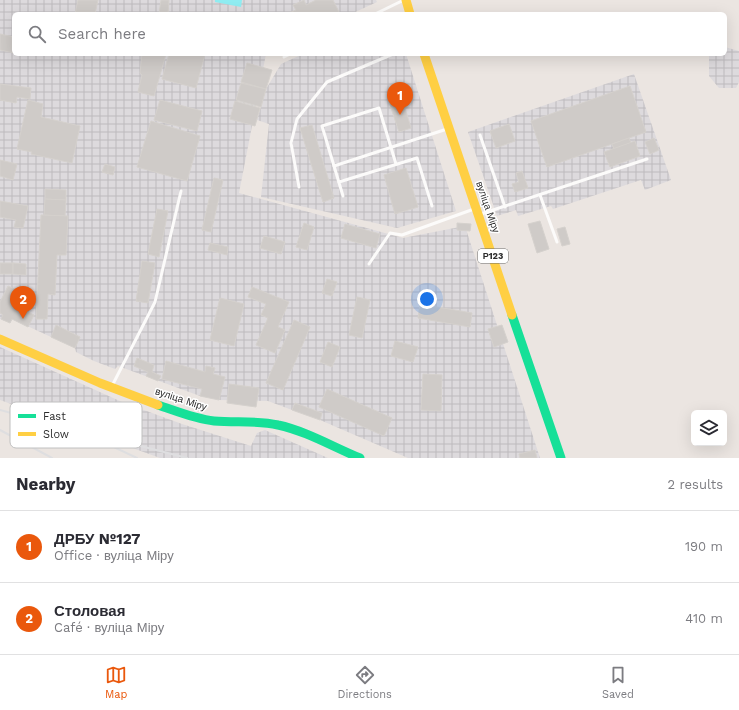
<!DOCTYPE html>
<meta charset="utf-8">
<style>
:root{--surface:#fff;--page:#f7f7f7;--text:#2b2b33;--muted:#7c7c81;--line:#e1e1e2;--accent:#ea580c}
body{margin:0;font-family:"Work Sans",sans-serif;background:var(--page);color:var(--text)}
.controls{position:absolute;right:12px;bottom:12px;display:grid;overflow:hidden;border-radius:6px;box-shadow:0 4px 16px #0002}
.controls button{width:36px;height:36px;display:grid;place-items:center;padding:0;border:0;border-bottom:1px solid var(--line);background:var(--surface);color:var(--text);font:20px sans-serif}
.you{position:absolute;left:427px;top:299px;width:14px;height:14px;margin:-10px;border:3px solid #fff;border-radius:50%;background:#1a73e8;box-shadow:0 0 0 6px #1a73e833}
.badge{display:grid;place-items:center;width:26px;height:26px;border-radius:50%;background:var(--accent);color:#fff;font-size:13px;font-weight:700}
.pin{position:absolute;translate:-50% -33px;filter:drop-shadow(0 1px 2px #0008)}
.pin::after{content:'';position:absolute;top:21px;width:14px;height:12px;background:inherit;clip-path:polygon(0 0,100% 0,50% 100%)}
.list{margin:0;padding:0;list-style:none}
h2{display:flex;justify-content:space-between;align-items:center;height:52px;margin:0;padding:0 16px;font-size:17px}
h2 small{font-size:13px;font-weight:400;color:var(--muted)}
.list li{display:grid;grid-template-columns:26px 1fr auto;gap:12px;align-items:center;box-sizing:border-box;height:72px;padding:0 16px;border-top:1px solid var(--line)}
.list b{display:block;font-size:15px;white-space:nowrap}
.list p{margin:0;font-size:13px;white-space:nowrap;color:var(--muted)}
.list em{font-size:13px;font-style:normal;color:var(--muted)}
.icon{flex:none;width:22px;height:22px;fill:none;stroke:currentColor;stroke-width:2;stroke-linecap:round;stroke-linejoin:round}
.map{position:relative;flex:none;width:739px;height:458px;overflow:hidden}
.search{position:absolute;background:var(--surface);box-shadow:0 4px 16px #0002;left:12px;right:12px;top:12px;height:44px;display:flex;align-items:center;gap:10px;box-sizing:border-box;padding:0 14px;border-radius:6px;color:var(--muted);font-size:15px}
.sheet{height:196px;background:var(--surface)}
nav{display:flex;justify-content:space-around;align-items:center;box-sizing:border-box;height:56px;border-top:1px solid var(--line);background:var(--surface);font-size:11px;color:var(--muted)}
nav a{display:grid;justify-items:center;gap:2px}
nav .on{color:var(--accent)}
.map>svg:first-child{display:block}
.industrial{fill:url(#industrial-grid)}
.water{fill:#8fecf1}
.building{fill:#cfcbc8;stroke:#d5d1cd}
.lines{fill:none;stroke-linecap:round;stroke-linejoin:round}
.lane{stroke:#fcfbfa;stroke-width:3}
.fast{stroke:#16e098;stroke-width:9}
.slow{stroke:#ffcf43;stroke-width:9}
.rail{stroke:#dedee0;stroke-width:2}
.labels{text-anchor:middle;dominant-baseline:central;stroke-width:3;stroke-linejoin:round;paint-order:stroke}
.shield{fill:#fff;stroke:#6b6b6b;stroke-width:1}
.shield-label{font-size:9px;font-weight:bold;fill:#2c2c2c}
.street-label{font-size:10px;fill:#2c2c2c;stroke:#fff}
.key{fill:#fff;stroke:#c0c0c0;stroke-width:1}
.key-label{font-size:11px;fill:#2c2c2c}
</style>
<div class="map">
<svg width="739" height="458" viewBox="0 0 739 458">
<defs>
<pattern id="industrial-grid" width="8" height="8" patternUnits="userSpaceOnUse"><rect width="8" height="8" fill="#dddadd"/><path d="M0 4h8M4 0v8" fill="none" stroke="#bebbbe"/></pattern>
</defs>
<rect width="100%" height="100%" fill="#ebe5e1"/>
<g class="industrial">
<path d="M0 0H376L377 2 351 14H14V54H266L239 193 403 238 465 226 540 458H408L320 420 322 413 295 403 292 410 268 401 219 400 200 396 118 366 115 369 94 361 76 352 75 348 12 319 10 323 0 319Z"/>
<path d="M725 47 739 51V82L736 88H719L709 76V54H725Z"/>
<path d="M303 54H406L456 211 397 228 261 197 269 124 257 120 266 89 281 64Z"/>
<path d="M634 74 671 180 645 190 641 180 553 209 551 206 518 216 516 210 497 216 468 132Z"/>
<path d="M0 347 122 402 182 424 251 446 257 433 265 430 328 458H160L0 400Z"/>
</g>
<path class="water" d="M215 0H242L241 7 215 2Z"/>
<g class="building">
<path d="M78 0H98L95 14H75Z"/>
<path d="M161 0H169L168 14H159Z"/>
<path d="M304 0 306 5 316 0H333L339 12 335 14H286L296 10 293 5Z"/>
<path d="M0 34 14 37V53L0 50Z"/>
<path d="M142 54H166L154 96 138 92 142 75 140 73Z"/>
<path d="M169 54H205L196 88 162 79Z"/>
<path d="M247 63 272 70 266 89 241 82Z"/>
<path d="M241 83 266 89 261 107 236 100Z"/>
<path d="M0 84 31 88 30 99 17 97 16 103 0 100Z"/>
<path d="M630 86 646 132 547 167 531 121Z"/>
<path d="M402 98 411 128 399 132 389 102Z"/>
<path d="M28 100 43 104 41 117 80 126 72 163 31 154 32 152 17 149Z"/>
<path d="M160 100 202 111 197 131 154 120Z"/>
<path d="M235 101 260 108 255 126 230 119Z"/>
<path d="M151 121 200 136 187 181 137 167Z"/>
<path d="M509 124 515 141 496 148 490 131Z"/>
<path d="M312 125 334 198 323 202 300 128Z"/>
<path d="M629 138 631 143 614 149 612 144Z"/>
<path d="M654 138 659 150 650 154 645 142Z"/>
<path d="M635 141 640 156 610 167 604 152Z"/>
<path d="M0 160 17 164 13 180 0 176Z"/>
<path d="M105 164 115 167 113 175 102 172Z"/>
<path d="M406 168 418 207 395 214 384 175Z"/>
<path d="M522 171 528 188 515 192 512 184 519 182 516 173Z"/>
<path d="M214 178 223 180 211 232 202 230Z"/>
<path d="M45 189 66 190V200L45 199Z"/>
<path d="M45 199 66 200 65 216 44 215Z"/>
<path d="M0 201 28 206 23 228 14 227 16 220 0 217Z"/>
<path d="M157 209 168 211 159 257 148 254Z"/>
<path d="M41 215 68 216 66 255H57L55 295 48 294 47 319H36Z"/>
<path d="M540 221 549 249 537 253 528 224Z"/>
<path d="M304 223 314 227 307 250 296 247Z"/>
<path d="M457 223 471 224 470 231 457 230Z"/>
<path d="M345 224 380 234 376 248 341 238Z"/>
<path d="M565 227 570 244 562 246 557 229Z"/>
<path d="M264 236 285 242 281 254 260 248Z"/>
<path d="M210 243 228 247 227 255 208 250Z"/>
<path d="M142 261 155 263 148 303 136 301Z"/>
<rect x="0" y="263" width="13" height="11"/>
<path d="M13 263 26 264V275L13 274Z"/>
<path d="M327 279 337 282 332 296 322 293Z"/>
<path d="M8 286 19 291 13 305 34 315 28 327 12 319 10 323 1 319 3 315 0 313V302Z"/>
<path d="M252 287 289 302 278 327 285 330 275 353 256 345 268 318 261 315 266 304 248 297Z"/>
<path d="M357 297 370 300 362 338 349 335Z"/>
<path d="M220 298 244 304 234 346 210 340Z"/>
<path d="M420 304 472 313 470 327 418 318Z"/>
<path d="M294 320 310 327 283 390 266 383Z"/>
<path d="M56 325 80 337 75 348 51 337Z"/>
<path d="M502 325 508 342 494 347 488 329Z"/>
<path d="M395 341 418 347 413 362 391 356Z"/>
<path d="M328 342 340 347 332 367 320 362Z"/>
<path d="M137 358 154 365 152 372 161 376 158 381 146 376 148 372 134 366Z"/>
<path d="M166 361 205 372 206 366 215 368 213 374 225 377 219 400 200 396 202 389 162 379Z"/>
<path d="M423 374 442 375 441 411 421 410Z"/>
<path d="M229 384 259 388 256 407 227 403Z"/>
<path d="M327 389 392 418 384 436 319 407Z"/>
<path d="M295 403 322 413 320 420 292 410Z"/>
<path d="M535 450 537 458H520L519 454Z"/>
</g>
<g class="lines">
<g class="lane">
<path d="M375 14 404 0"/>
<path d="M284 57 290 54"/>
<path d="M480 135 505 207"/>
<path d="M334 166 447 129"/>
<path d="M339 182 417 158 432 206"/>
<path d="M299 187 291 143 297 119 327 82 393 54"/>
<path d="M540 195 557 242"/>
<path d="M343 196 322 126 379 108 396 164"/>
<path d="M481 214 647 159"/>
<path d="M369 264 390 233 402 235 474 209"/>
<path d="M112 386 155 302 181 191"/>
</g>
<g class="fast">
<path d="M512 315 561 458"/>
<path d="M158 405C176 411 195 419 214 421 235 423 257 420 278 425 306 431 333 447 360 458"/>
</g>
<g class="slow">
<path d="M406 0 410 14"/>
<path d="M424 54 512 315"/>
<path d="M0 339 100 383 158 405"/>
</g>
<g class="rail">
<path d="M0 410 56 425 103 442 137 458"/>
<path d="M0 430 52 458"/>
<path d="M98 435 187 458"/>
</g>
</g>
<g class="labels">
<rect class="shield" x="478" y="249" width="30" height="14" rx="3"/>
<g class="shield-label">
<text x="493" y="256">Р123</text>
</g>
<g class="street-label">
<text transform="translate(488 207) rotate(71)">вуліца Міру</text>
<text transform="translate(181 399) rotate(18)">вуліца Міру</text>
</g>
</g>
<rect x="10" y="402" width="132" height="46" rx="6" class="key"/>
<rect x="18" y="414" width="18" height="4" fill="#16e098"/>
<rect x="18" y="432" width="18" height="4" fill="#ffcf43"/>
<g class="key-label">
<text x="43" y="420">Fast</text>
<text x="43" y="438">Slow</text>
</g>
</svg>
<div class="controls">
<button><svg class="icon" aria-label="layers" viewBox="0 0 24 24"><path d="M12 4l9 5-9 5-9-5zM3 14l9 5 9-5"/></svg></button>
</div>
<div class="you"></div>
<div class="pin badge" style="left:400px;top:115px">1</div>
<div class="pin badge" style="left:23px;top:319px">2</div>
<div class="search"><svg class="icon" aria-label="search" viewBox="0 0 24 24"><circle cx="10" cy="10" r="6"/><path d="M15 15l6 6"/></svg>Search here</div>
</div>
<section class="sheet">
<h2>Nearby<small>2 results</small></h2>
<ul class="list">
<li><span class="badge">1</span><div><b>ДРБУ №127</b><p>Office · вуліца Міру</p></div><em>190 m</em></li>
<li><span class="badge">2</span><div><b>Столовая</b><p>Café · вуліца Міру</p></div><em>410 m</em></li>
</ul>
</section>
<nav>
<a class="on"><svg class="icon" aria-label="map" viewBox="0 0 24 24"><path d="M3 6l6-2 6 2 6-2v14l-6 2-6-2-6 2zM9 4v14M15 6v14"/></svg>Map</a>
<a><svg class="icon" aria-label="directions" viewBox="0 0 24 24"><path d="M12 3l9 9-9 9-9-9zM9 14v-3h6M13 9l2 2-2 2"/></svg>Directions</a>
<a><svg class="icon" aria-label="saved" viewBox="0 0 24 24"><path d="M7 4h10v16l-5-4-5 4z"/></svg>Saved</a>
</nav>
